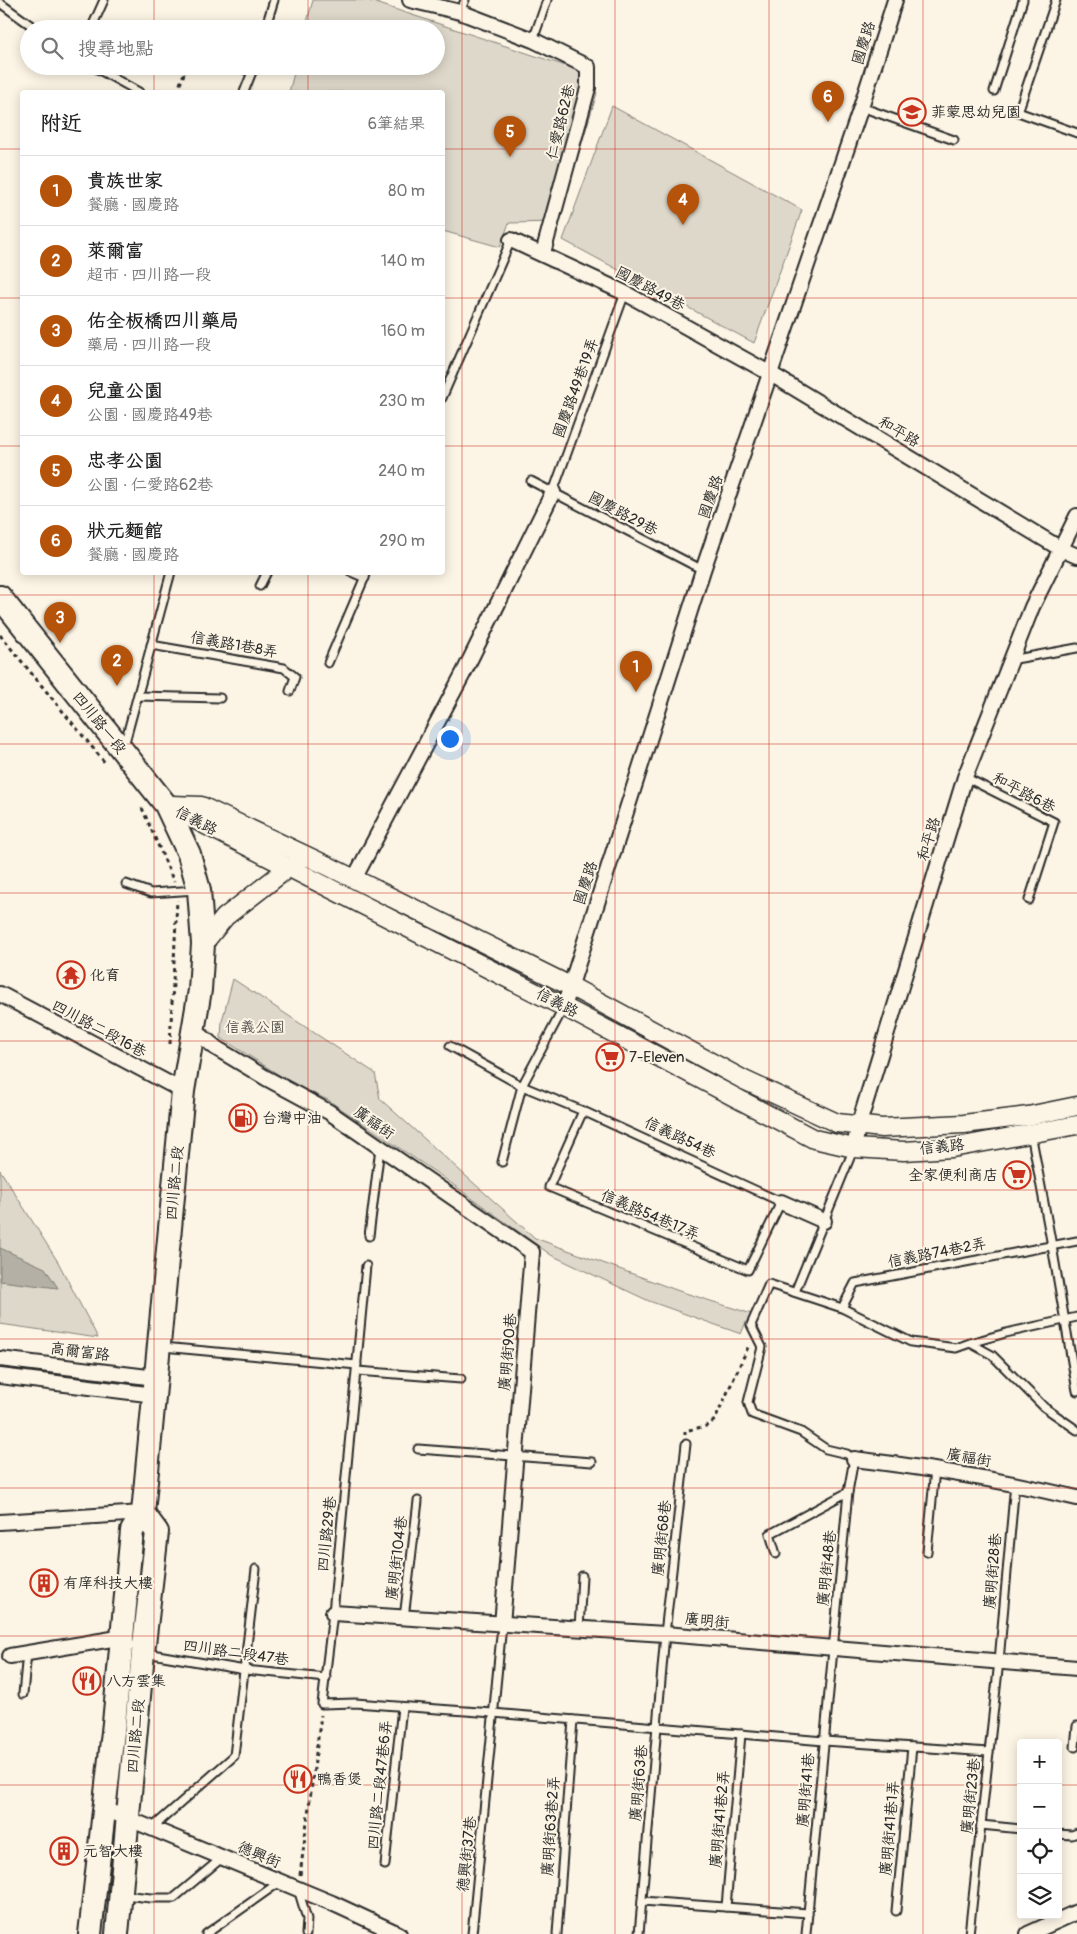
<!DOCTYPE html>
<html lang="zh-TW">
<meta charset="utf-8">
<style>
:root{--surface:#fff;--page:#f2f2f2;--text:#222;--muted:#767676;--line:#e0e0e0;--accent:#b45309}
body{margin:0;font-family:Pangolin,"LXGW WenKai TC",sans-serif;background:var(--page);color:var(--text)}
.controls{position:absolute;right:15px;bottom:15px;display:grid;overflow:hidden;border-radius:5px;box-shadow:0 2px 12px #0003}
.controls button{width:45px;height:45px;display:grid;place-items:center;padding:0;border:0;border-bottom:1px solid var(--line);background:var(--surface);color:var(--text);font:25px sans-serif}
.you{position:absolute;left:449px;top:738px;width:18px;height:18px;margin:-12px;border:4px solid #fff;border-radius:50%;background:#1a73e8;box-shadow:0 0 0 8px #1a73e833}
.badge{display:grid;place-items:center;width:32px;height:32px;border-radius:50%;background:var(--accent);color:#fff;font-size:16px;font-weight:700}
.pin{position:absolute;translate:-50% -41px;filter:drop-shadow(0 1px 2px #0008)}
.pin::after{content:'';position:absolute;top:26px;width:18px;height:15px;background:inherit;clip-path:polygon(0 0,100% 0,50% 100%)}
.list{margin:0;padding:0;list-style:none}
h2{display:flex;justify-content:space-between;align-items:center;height:65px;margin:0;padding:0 20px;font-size:21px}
h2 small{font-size:16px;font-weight:400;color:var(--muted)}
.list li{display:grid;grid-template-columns:32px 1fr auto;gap:15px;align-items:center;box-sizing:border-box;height:70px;padding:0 20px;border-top:1px solid var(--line)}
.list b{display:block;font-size:19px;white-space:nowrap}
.list p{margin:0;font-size:16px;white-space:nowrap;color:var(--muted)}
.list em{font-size:16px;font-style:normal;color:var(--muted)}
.icon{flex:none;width:28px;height:28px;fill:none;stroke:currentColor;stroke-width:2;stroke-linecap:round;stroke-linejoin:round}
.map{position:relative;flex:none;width:1077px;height:1934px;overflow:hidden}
.search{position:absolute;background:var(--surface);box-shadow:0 2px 12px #0003;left:20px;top:20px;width:425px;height:55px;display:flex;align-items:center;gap:12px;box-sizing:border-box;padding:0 18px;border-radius:28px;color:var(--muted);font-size:19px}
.panel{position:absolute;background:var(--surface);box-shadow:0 2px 12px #0003;left:20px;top:90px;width:425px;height:485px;border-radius:5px}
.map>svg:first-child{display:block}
.green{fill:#ded8ca;stroke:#84827a}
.water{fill:#b4b0a5;stroke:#7d7b74}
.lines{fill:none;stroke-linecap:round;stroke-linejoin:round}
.service-casing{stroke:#2b2b2b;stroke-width:11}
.minor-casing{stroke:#2b2b2b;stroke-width:18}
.tertiary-casing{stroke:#2b2b2b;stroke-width:21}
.primary-casing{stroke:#2b2b2b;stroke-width:26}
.path{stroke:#2b2b2b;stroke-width:3;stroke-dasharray:4 4;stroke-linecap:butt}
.service{stroke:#fcf5e5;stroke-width:7}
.minor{stroke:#fcf5e5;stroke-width:14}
.tertiary{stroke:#fcf5e5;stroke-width:18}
.primary{stroke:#fcf5e5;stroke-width:22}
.grid{fill:none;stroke:#c8321e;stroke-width:1;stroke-opacity:0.55}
.labels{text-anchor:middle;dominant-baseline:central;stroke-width:4;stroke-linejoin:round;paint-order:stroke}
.street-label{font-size:15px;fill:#2b2b2b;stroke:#fcf5e5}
.poi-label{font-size:15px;fill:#2b2b2b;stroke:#fcf5e5;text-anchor:start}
.park-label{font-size:15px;fill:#585653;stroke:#fcf5e5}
</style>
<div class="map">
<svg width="1077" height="1934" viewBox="0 0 1077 1934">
<rect width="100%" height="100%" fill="#fcf5e5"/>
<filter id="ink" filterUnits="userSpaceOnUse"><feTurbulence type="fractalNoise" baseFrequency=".02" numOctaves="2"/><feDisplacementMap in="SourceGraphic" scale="10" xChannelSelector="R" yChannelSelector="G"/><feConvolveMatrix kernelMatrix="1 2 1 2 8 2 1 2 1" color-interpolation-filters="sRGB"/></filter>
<g filter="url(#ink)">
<g class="green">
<path d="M313 0H367L581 71 597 93 558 222 509 223 500 247 443 231 442 92H289L296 66H436V29H305Z"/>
<path d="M612 106 802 210 754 343 563 240Z"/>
<path d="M233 979 375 1073 380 1099 535 1238 679 1291 752 1314 746 1322 741 1334 649 1301 551 1255 441 1176 328 1100 295 1085 221 1038 222 1021Z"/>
<path d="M0 1170 58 1262 98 1338 0 1324Z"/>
</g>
<path class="water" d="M0 1248 45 1268 58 1288 0 1281Z"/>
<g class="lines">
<g class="service-casing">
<g id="service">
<path d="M1056 0 1018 112 1077 133"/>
<path d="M0 3 36 29"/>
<path d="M460 12 465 0"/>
<path d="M91 29 104 0"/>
<path d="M265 29 274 0"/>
<path d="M533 40 547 0"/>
<path d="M92 66 139 92"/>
<path d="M236 66 252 72 253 66"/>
<path d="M994 91 1023 0"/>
<path d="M244 92 252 72"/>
<path d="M861 107 954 140"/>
<path d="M442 398 511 240"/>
<path d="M531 481 703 570"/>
<path d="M553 492 625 293"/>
<path d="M351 572 365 578"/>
<path d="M260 586 267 572"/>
<path d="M151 645 284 668 295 677 290 691"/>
<path d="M1010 660 1077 648"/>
<path d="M328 663 367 572"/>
<path d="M138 696 220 698"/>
<path d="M124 746 171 572"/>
<path d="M965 777 1054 822 1029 900"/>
<path d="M126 884 151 893 196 890"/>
<path d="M450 1046 522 1086 583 1111 781 1202 748 1270 549 1187 583 1111"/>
<path d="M1031 1133 1052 1246 1077 1391"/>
<path d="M502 1162 522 1086 564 1007"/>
<path d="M369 1236 380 1148"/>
<path d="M366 1266 333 1613 322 1704 355 1703 493 1713 824 1741 989 1752"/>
<path d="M795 1292 854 1148"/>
<path d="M842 1308 855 1283 1077 1241"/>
<path d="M970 1343 1006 1333 1077 1317"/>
<path d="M163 1347 357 1365"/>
<path d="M357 1371 461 1379"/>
<path d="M418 1449 592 1462"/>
<path d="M927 1552 935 1469"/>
<path d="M776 1554 770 1534 848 1492"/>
<path d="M404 1618 418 1501"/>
<path d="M579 1629 582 1576"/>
<path d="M146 1653 245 1670 326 1678"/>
<path d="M23 1694 27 1653"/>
<path d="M1075 1747 1077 1726"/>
<path d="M981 1825 1021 1829"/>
<path d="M152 1828 234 1756 256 1569"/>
<path d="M1058 1834 1072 1835 1077 1833"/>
<path d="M385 1865 402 1707"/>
<path d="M298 1889 307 1919 306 1934"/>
<path d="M124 1895 151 1898H174L223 1857"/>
<path d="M642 1901 808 1913"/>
<path d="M726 1907 741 1734"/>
<path d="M896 1911 912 1747"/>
<path d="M206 1934 281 1881"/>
<path d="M472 1934 502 1625"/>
<path d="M557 1934 573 1720"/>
<path d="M639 1934 665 1634 686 1444"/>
<path d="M806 1934 848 1492 854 1459 847 1454 826 1449 801 1432 752 1414 748 1402 762 1347 751 1325 769 1284 842 1308 911 1342 956 1348 970 1343 992 1355 1044 1407 1077 1430"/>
<path d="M969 1934 999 1661 1015 1483"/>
</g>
</g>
<g class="minor-casing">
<g id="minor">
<path d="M410 0 460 12 533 40 588 67V88L543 253"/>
<path d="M511 240 625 293 771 374 1061 549 1077 556"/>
<path d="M354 879 464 672 553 492"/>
<path d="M0 994 183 1091"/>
<path d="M564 1007 703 570 861 107 895 0"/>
<path d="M193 1029 216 1048 266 1078 329 1112 532 1252 502 1625"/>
<path d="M854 1148 858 1127 965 777 1032 607 1077 516"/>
<path d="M781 1202 824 1221"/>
<path d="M0 1359 156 1378"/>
<path d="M0 1376 155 1395"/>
<path d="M854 1459C929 1468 1003 1480 1077 1498"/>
<path d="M0 1522 143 1513"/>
<path d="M333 1613 665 1634 1077 1668"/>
<path d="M10 1656 112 1639 127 1645"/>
<path d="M105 1809 332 1903 399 1934"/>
<path d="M1028 1934 1077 1912"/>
</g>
</g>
<g class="tertiary-casing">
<g id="tertiary">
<path d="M166 805 564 1007 814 1139 854 1148 904 1151 952 1148 1077 1125"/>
<path d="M171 805 201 806 328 866 570 986 744 1080 837 1123 882 1128 964 1124 1028 1116 1077 1106"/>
<path d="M203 944 225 917 288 868 297 866"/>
</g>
</g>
<g class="primary-casing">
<g id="primary">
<path d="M0 597 166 805 189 854 199 890 203 944 200 990 183 1091 143 1513 132 1531 114 1723 90 1934"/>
<path d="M117 1934 143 1653 157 1532 143 1513"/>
</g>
</g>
<g class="path">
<path d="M177 92 187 66"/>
<path d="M0 635 106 764"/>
<path d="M142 808 174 882"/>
<path d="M170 1044 177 900"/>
<path d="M685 1435V1431L706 1426 715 1420 749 1345"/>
<path d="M300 1875 321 1715"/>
</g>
<use href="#service" class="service"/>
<use href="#minor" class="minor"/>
<use href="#tertiary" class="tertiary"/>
<use href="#primary" class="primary"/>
</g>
</g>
<path class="grid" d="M154 0V29M308 0V29M462 0V1934M615 0V1934M769 0V1934M923 0V1934M154 66V92M308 66V92M0 149H22M442 149H1077M0 298H22M442 298H1077M0 446H22M442 446H1077M154 572V1934M308 572V1934M0 595H1077M0 744H1077M0 893H1077M0 1041H1077M0 1190H1077M0 1339H1077M0 1488H1077M0 1636H1077M0 1785H1021M1058 1785H1077"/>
<defs>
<g id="school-ring" transform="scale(1.4375)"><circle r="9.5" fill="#fcf5e5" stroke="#c8321e" stroke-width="1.5"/><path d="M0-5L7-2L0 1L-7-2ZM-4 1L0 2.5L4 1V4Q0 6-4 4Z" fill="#c8321e"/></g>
<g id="temple-ring" transform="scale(1.4375)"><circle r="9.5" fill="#fcf5e5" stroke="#c8321e" stroke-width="1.5"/><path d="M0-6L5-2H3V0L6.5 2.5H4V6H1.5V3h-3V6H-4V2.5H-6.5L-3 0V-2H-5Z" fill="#c8321e"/></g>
<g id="supermarket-ring" transform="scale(1.4375)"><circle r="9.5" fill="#fcf5e5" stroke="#c8321e" stroke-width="1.5"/><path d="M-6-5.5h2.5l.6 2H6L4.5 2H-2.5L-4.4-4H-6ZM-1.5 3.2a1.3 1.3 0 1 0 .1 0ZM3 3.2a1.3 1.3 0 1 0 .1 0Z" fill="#c8321e"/></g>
<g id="fuel-ring" transform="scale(1.4375)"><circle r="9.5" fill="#fcf5e5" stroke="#c8321e" stroke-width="1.5"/><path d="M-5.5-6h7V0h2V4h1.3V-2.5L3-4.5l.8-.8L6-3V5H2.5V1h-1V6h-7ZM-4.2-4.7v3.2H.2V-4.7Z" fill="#c8321e"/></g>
<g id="building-ring" transform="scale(1.4375)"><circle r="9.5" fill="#fcf5e5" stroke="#c8321e" stroke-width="1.5"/><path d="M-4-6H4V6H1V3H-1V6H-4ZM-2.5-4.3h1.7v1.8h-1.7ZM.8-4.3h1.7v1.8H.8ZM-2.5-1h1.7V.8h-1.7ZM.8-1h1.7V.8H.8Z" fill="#c8321e"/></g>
<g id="restaurant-ring" transform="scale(1.4375)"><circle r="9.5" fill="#fcf5e5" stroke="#c8321e" stroke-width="1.5"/><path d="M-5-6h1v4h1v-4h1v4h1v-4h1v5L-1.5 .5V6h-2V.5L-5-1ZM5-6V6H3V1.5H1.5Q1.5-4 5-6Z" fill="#c8321e"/></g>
</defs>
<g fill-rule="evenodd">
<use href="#school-ring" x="912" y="112"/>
<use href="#temple-ring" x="71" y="975"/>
<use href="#supermarket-ring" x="610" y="1057"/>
<use href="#fuel-ring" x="243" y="1118"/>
<use href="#supermarket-ring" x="1017" y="1175"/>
<use href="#building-ring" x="44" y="1583"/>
<use href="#restaurant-ring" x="87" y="1681"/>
<use href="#restaurant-ring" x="298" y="1779"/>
<use href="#building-ring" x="64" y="1851"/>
</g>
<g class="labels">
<g class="street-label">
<text transform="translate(864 43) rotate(-73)">國慶路</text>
<text transform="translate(561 122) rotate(-76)">仁愛路62巷</text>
<text transform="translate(650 289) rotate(28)">國慶路49巷</text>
<text transform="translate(576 388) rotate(-70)">國慶路49巷19弄</text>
<text transform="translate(899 432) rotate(31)">和平路</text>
<text transform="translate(711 497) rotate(-71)">國慶路</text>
<text transform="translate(623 514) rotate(28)">國慶路29巷</text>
<text transform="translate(234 645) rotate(10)">信義路1巷8弄</text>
<text transform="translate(99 723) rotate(51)">四川路一段</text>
<text transform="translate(1024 793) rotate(28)">和平路6巷</text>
<text transform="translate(196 821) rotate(27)">信義路</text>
<text transform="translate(929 839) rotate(-73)">和平路</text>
<text transform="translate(586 883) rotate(-72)">國慶路</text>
<text transform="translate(557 1003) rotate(27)">信義路</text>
<text transform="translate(99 1029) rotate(28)">四川路二段16巷</text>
<text transform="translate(374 1123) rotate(35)">廣福街</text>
<text transform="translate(680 1138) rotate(25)">信義路54巷</text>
<text transform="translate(942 1147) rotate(-6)">信義路</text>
<text transform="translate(175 1183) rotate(-85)">四川路二段</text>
<text transform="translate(650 1215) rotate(23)">信義路54巷17弄</text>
<text transform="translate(937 1253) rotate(-11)">信義路74巷2弄</text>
<text transform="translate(80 1352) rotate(7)">高爾富路</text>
<text transform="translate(508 1352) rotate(-85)">廣明街90巷</text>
<text transform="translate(969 1458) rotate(10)">廣福街</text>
<text transform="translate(327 1534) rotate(-84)">四川路29巷</text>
<text transform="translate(662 1538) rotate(-84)">廣明街68巷</text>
<text transform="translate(397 1558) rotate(-83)">廣明街104巷</text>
<text transform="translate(827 1568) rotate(-84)">廣明街48巷</text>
<text transform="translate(993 1571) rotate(-85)">廣明街28巷</text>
<text transform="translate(707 1621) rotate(5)">廣明街</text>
<text transform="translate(236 1653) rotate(8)">四川路二段47巷</text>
<text transform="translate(136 1736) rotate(-85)">四川路二段</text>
<text transform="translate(639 1783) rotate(-85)">廣明街63巷</text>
<text transform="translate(380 1785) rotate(-84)">四川路二段47巷6弄</text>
<text transform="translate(806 1790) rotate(-85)">廣明街41巷</text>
<text transform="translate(971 1796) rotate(-84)">廣明街23巷</text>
<text transform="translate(720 1819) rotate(-85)">廣明街41巷2弄</text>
<text transform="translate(551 1826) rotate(-86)">廣明街63巷2弄</text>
<text transform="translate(890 1828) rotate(-85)">廣明街41巷1弄</text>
<text transform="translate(467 1854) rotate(-84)">德興街37巷</text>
<text transform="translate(259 1855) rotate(23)">德興街</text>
</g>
<g class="poi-label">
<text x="931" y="112">菲蒙思幼兒園</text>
<text x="90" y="975">化育</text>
<text x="629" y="1057">7-Eleven</text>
<text x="262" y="1118">台灣中油</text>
<text x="998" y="1175" text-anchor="end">全家便利商店</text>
<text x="63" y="1583">有庠科技大樓</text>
<text x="106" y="1681">八方雲集</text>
<text x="317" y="1779">鴨香煲</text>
<text x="83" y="1851">元智大樓</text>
</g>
<g class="park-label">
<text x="255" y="1027">信義公園</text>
</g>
</g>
</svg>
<div class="controls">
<button>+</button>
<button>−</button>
<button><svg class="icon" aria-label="locate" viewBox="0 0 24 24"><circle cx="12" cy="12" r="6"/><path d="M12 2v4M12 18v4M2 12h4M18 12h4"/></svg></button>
<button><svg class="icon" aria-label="layers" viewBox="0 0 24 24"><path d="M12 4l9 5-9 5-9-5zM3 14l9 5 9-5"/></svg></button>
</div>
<div class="you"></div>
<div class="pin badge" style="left:636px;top:692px">1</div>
<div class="pin badge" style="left:117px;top:686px">2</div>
<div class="pin badge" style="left:60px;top:643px">3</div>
<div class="pin badge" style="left:683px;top:225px">4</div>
<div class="pin badge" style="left:510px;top:157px">5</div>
<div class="pin badge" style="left:828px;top:122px">6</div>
<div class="search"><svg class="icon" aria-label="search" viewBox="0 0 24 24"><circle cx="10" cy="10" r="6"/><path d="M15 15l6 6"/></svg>搜尋地點</div>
<section class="panel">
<h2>附近<small>6筆結果</small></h2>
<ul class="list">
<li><span class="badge">1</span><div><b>貴族世家</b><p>餐廳 · 國慶路</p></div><em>80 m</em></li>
<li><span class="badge">2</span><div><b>萊爾富</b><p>超市 · 四川路一段</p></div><em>140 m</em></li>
<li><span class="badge">3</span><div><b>佑全板橋四川藥局</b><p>藥局 · 四川路一段</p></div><em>160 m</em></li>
<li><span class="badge">4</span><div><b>兒童公園</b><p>公園 · 國慶路49巷</p></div><em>230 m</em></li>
<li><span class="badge">5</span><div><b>忠孝公園</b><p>公園 · 仁愛路62巷</p></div><em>240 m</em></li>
<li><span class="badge">6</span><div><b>狀元麵館</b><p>餐廳 · 國慶路</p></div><em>290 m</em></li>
</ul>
</section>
</div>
